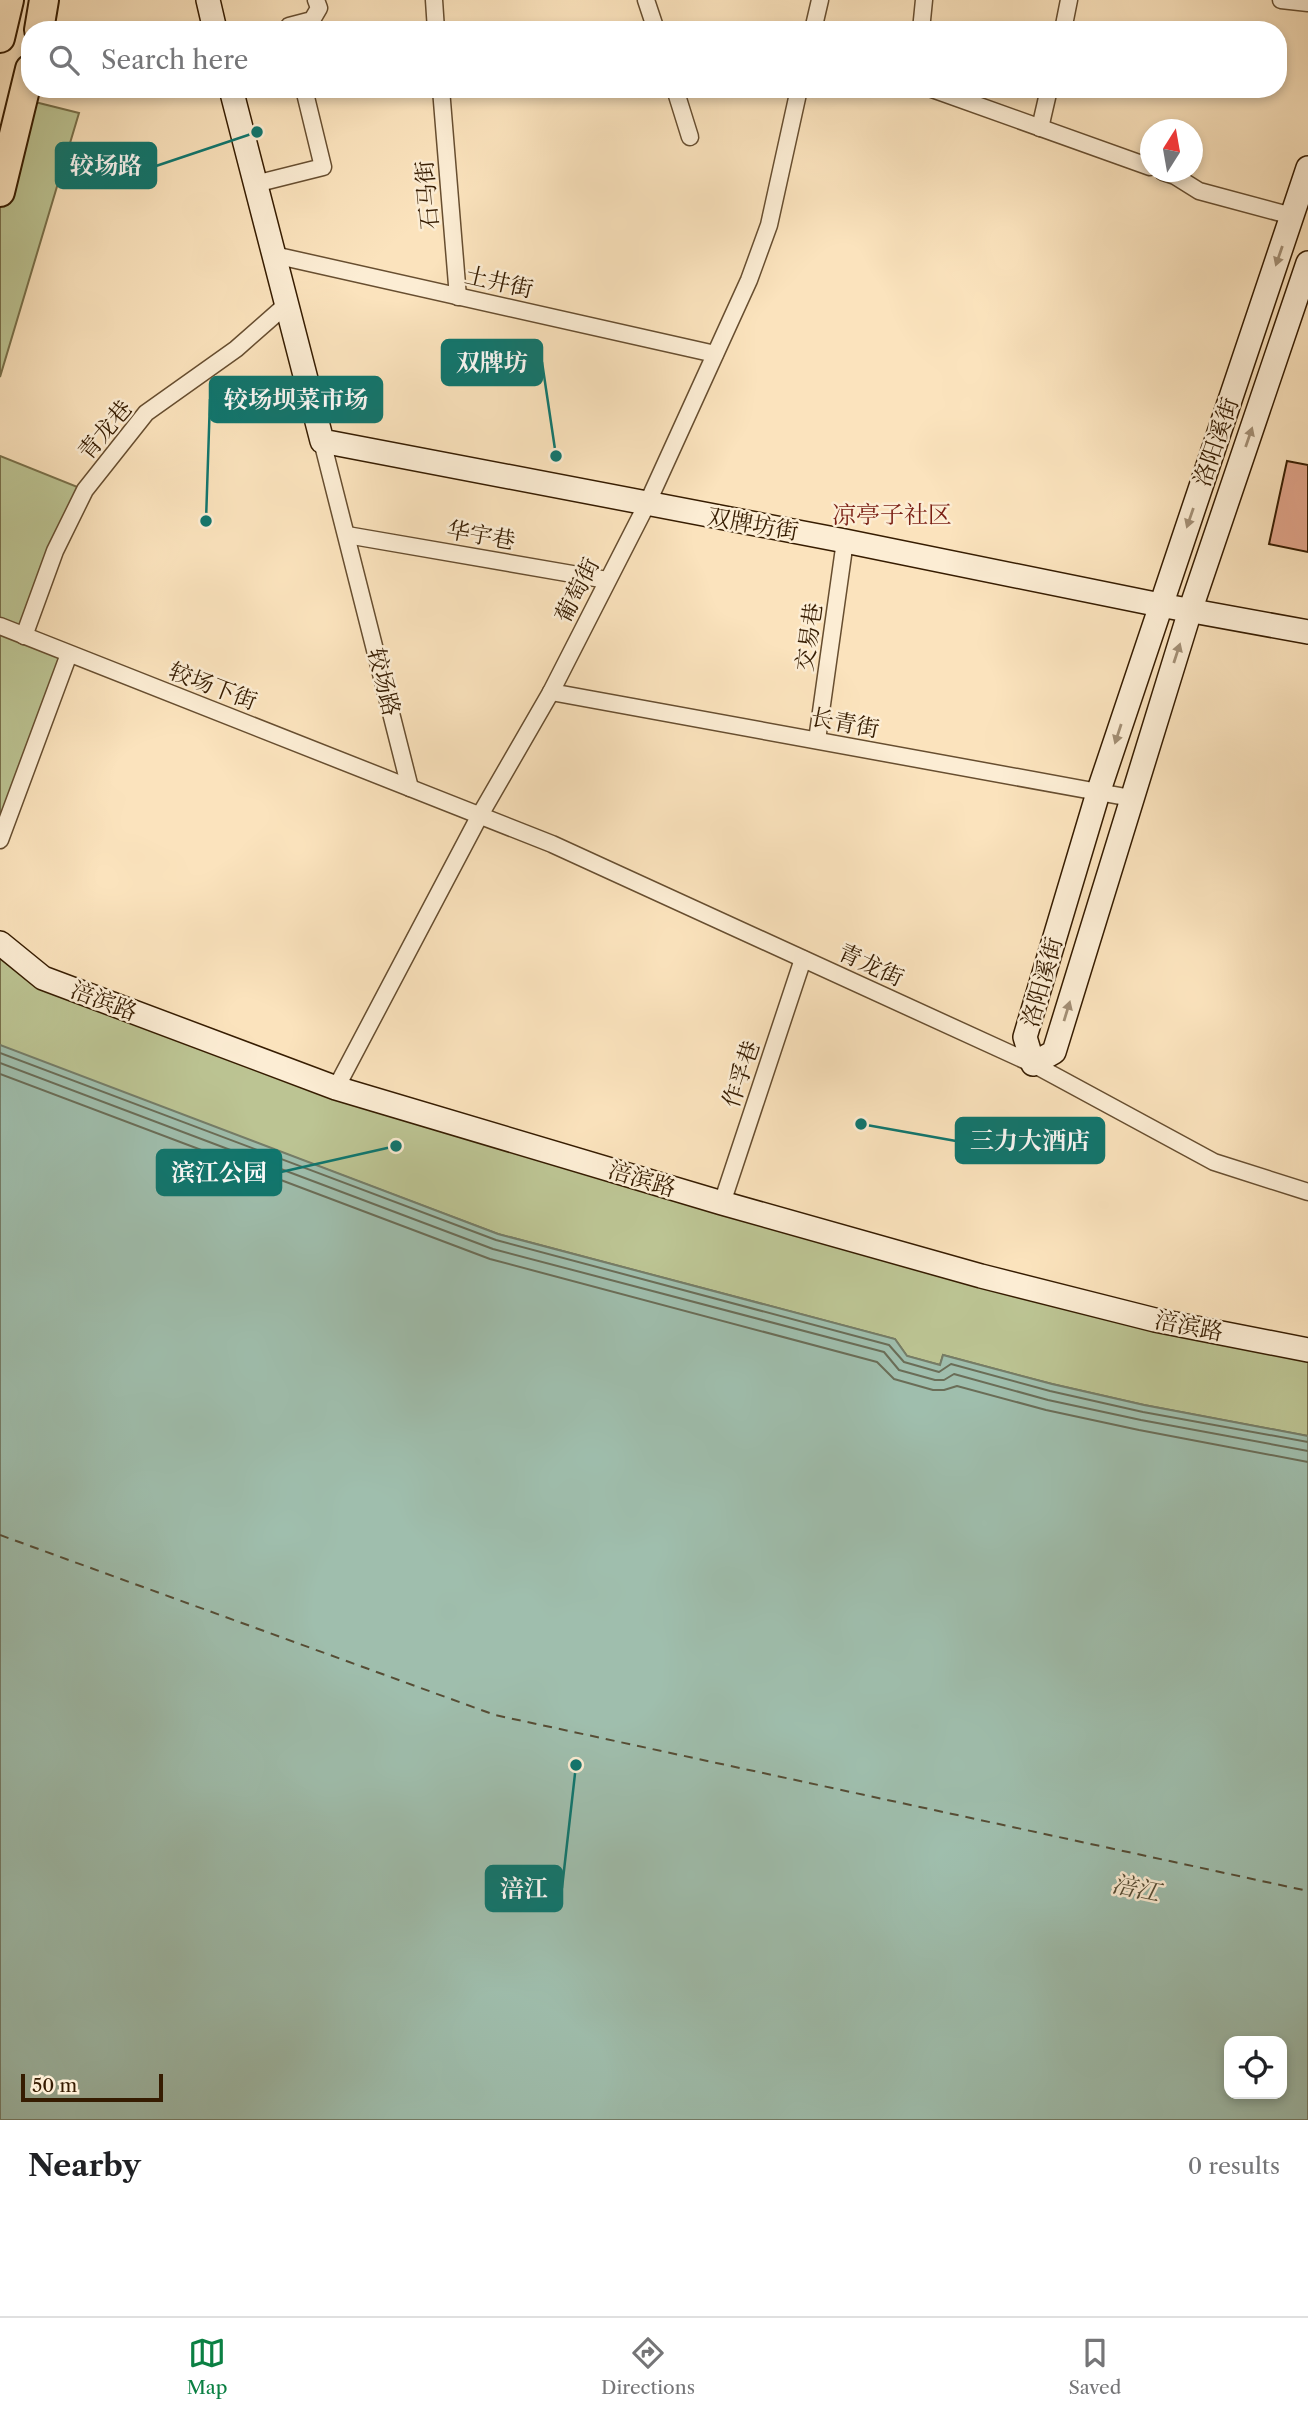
<!DOCTYPE html>
<meta charset="utf-8">
<style>
:root{--surface:#fff;--page:#f2f2f2;--text:#202124;--muted:#757577;--line:#e0e0e0;--accent:#0b8043}
body{margin:0;font-family:"Libre Caslon Text","Noto Serif SC",serif;background:var(--page);color:var(--text)}
.controls{position:absolute;right:21px;bottom:21px;display:grid;overflow:hidden;border-radius:14px;box-shadow:0 4px 10px #0003}
.controls button{width:63px;height:63px;display:grid;place-items:center;padding:0;border:0;border-bottom:2px solid var(--line);background:var(--surface);color:var(--text);font:35px sans-serif}
.compass{position:absolute;left:1140px;top:119px;width:63px;height:63px;border-radius:50%;background:var(--surface);box-shadow:0 4px 10px #0003;rotate:11deg}
.scale{position:absolute;left:21px;bottom:18px;width:142px;box-sizing:border-box;padding-left:7px;border:4px solid #361c01;border-top:0;font-size:19px;line-height:24px;white-space:nowrap;color:#361c01;-webkit-text-stroke:5px #fcedd4;paint-order:stroke}
.list{margin:0;padding:0;list-style:none}
h2{display:flex;justify-content:space-between;align-items:center;height:91px;margin:0;padding:0 28px;font-size:30px}
h2 small{font-size:23px;font-weight:400;color:var(--muted)}
.icon{flex:none;width:38px;height:38px;fill:none;stroke:currentColor;stroke-width:2;stroke-linecap:round;stroke-linejoin:round}
.map{position:relative;flex:none;width:1308px;height:2120px;overflow:hidden}
.search{position:absolute;background:var(--surface);box-shadow:0 4px 10px #0003;left:21px;right:21px;top:21px;height:77px;display:flex;align-items:center;gap:18px;box-sizing:border-box;padding:0 24px;border-radius:28px;color:var(--muted);font-size:26px}
.sheet{height:196px;background:var(--surface)}
nav{display:flex;justify-content:space-around;align-items:center;box-sizing:border-box;height:98px;border-top:2px solid var(--line);background:var(--surface);font-size:19px;color:var(--muted)}
nav a{display:grid;justify-items:center;gap:4px}
nav .on{color:var(--accent)}
.map>svg:first-child{display:block}
.green{fill:#bcc493;stroke:#79704a;stroke-width:2}
.water{fill:#9fbead;stroke:#757d68;stroke-width:2;fill-rule:evenodd}
.lines{fill:none;stroke-linecap:round;stroke-linejoin:round}
.shore{stroke:#6a6d57;stroke-width:2}
.ferry{stroke:#564d35;stroke-width:2;stroke-dasharray:9 7;stroke-linecap:butt}
.building{fill:#e1a48a;stroke:#361c01;stroke-width:2}
.street-casing{stroke:#674e30;stroke-width:19}
.secondary-casing{stroke:#361c01;stroke-width:26}
.highway-casing{stroke:#361c01;stroke-width:32}
.street{stroke:#fcedd4;stroke-width:16}
.secondary{stroke:#fcedd4;stroke-width:23}
.highway{stroke:#fbe3bd;stroke-width:28}
.oneway{fill:#a38f75}
.labels{text-anchor:middle;dominant-baseline:central;stroke-width:5;stroke-linejoin:round;paint-order:stroke}
.street-label{font-size:23px;fill:#361c01;stroke:#fcedd4}
.neighbourhood-label{font-size:24px;fill:#7a1f14;stroke:#fcedd4}
.water-label{font-size:24px;font-style:italic;fill:#564d35;stroke:#fcedd4}
.leader{fill:none;stroke:#0f766e;stroke-width:2.5}
.callout-dot{fill:#0f766e;stroke:#fcedd4;stroke-width:2.5}
.callout{fill:#0f766e;stroke:#0f766e;stroke-width:2.5}
.callout-label{font-size:24px;text-anchor:middle;font-weight:bold;fill:#fff}
</style>
<div class="map">
<svg width="1308" height="2120" viewBox="0 0 1308 2120">
<rect width="100%" height="100%" fill="#fbe3bd"/>
<filter id="stains"><feTurbulence type="fractalNoise" baseFrequency=".00286" numOctaves="4"/><feColorMatrix values="0 0 0 0 .2 0 0 0 0 .09 0 0 0 0 .02 0 0 0 .5 -.17"/></filter>
<radialGradient id="worn" r=".72"><stop offset=".6" stop-color="#630" stop-opacity="0"/><stop offset="1" stop-color="#630" stop-opacity=".3"/></radialGradient>
<g class="green">
<path d="M23 99 79 113 0 377V184Z"/>
<path d="M0 456 85 490 24 635 69 654 0 840Z"/>
<path d="M0 943 43 978 336 1088 722 1203 1308 1350V1436L1144 1405 1052 1384 943 1355 940 1365 907 1356 895 1339 498 1234 7 1049 0 1045Z"/>
</g>
<path class="water" d="M0 1045 498 1234 895 1339 907 1356 940 1365 943 1355 1052 1384 1144 1405 1308 1436V2120H0ZM1229 2041H1282V2094H1229Z"/>
<g class="lines">
<g class="shore">
<path d="M0 1053 496 1240 889 1345 904 1362 939 1372 951 1364 1050 1391 1143 1412 1308 1442"/>
<path d="M0 1063 493 1249 884 1352 899 1370 935 1380H944L954 1374 1048 1400 1141 1420 1308 1451"/>
<path d="M0 1074 490 1259 877 1362 894 1379 933 1390H944L957 1386 1046 1410 1139 1430 1308 1462"/>
</g>
<path class="ferry" d="M0 1535 495 1715 1308 1891"/>
</g>
<path class="building" d="M1287 461 1308 465V552L1269 544Z"/>
<g class="lines">
<g class="street-casing">
<g id="street">
<path d="M434 0 436 30"/>
<path d="M646 0 656 30"/>
<path d="M1281 0 1308 3"/>
<path d="M289 26 312 20 319 8 316 0"/>
<path d="M813 30 820 0"/>
<path d="M921 30 924 0"/>
<path d="M1063 30 1069 0"/>
<path d="M441 89 458 297"/>
<path d="M675 89 690 137"/>
<path d="M932 89 1150 167"/>
<path d="M1040 128 1049 89"/>
<path d="M1163 172 1175 176 1199 191 1292 216"/>
<path d="M255 184 323 167 304 89"/>
<path d="M274 255 715 354"/>
<path d="M322 441 410 788"/>
<path d="M347 535 607 580"/>
<path d="M0 626 552 844 1033 1064 1214 1162 1308 1192"/>
<path d="M24 636 55 551 85 490 146 413 236 349 286 305"/>
<path d="M551 692 1131 798"/>
<path d="M817 740 845 541"/>
<path d="M0 840 69 654"/>
<path d="M336 1088 480 815 551 692 647 504 749 280 769 225 799 89"/>
<path d="M722 1203 803 959"/>
</g>
</g>
<g class="secondary-casing">
<g id="secondary">
<path d="M208 0 215 30"/>
<path d="M231 89 322 441 845 541 1160 605 1308 632"/>
<path d="M1308 168 1098 793 1025 1037 1033 1064 1054 1052 1190 611 1308 263"/>
<path d="M0 943 43 978 336 1088 722 1203 981 1276 1155 1320 1308 1350"/>
</g>
</g>
<g class="highway-casing">
<g id="highway">
<path d="M39 30 44 0"/>
<path d="M0 38 9 0"/>
<path d="M0 192 30 69"/>
</g>
</g>
<use href="#street" class="street"/>
<use href="#secondary" class="secondary"/>
<use href="#highway" class="highway"/>
</g>
<defs><path id="oneway-solid" d="M-6-.8H1V-3.2L6.5 0L1 3.2V.8H-6Z" transform="scale(1.75)"/></defs>
<g class="oneway">
<use href="#oneway-solid" transform="translate(1279 256) rotate(109)"/>
<use href="#oneway-solid" transform="translate(1249 437) rotate(-71)"/>
<use href="#oneway-solid" transform="translate(1190 518) rotate(109)"/>
<use href="#oneway-solid" transform="translate(1177 653) rotate(-72)"/>
<use href="#oneway-solid" transform="translate(1118 734) rotate(108)"/>
<use href="#oneway-solid" transform="translate(1067 1011) rotate(-73)"/>
</g>
<g class="labels">
<g class="street-label">
<text transform="translate(427 195) rotate(-95)">石马街</text>
<text transform="translate(499 282) rotate(13)">土井街</text>
<text transform="translate(105 430) rotate(-50)">青龙巷</text>
<text transform="translate(1216 442) rotate(-71)">洛阳溪街</text>
<text transform="translate(753 524) rotate(10)">双牌坊街</text>
<text transform="translate(481 535) rotate(10)">华宇巷</text>
<text transform="translate(577 590) rotate(-63)">葡萄街</text>
<text transform="translate(809 637) rotate(-82)">交易巷</text>
<text transform="translate(384 682) rotate(76)">较场路</text>
<text transform="translate(213 686) rotate(21)">较场下街</text>
<text transform="translate(845 723) rotate(11)">长青街</text>
<text transform="translate(871 965) rotate(25)">青龙街</text>
<text transform="translate(1042 982) rotate(-74)">洛阳溪街</text>
<text transform="translate(104 1001) rotate(21)">涪滨路</text>
<text transform="translate(741 1074) rotate(-71)">作孚巷</text>
<text transform="translate(642 1179) rotate(17)">涪滨路</text>
<text transform="translate(1189 1326) rotate(11)">涪滨路</text>
</g>
<g class="neighbourhood-label">
<text x="892" y="514">凉亭子社区</text>
</g>
<g class="water-label">
<text transform="translate(1136 1888) rotate(12)">涪江</text>
</g>
</g>
<path class="leader" d="M257 132L156 166M556 456L542 362M206 521L210 399M861 1124L956 1141M396 1146L281 1172M576 1765L562 1888"/>
<g class="callout-dot">
<circle cx="257" cy="132" r="7"/>
<circle cx="556" cy="456" r="7"/>
<circle cx="206" cy="521" r="7"/>
<circle cx="861" cy="1124" r="7"/>
<circle cx="396" cy="1146" r="7"/>
<circle cx="576" cy="1765" r="7"/>
</g>
<g class="callout">
<rect x="56" y="143" width="100" height="45" rx="7"/>
<rect x="442" y="340" width="100" height="45" rx="7"/>
<rect x="210" y="377" width="172" height="45" rx="7"/>
<rect x="956" y="1118" width="148" height="45" rx="7"/>
<rect x="157" y="1150" width="124" height="45" rx="7"/>
<rect x="486" y="1866" width="76" height="45" rx="7"/>
</g>
<g class="callout-label">
<text x="106" y="174">较场路</text>
<text x="492" y="371">双牌坊</text>
<text x="296" y="408">较场坝菜市场</text>
<text x="1030" y="1149">三力大酒店</text>
<text x="219" y="1181">滨江公园</text>
<text x="524" y="1897">涪江</text>
</g>
<rect width="100%" height="100%" filter="url(#stains)"/>
<rect width="100%" height="100%" fill="url(#worn)"/>
</svg>
<div class="controls">
<button><svg class="icon" aria-label="locate" viewBox="0 0 24 24"><circle cx="12" cy="12" r="6"/><path d="M12 2v4M12 18v4M2 12h4M18 12h4"/></svg></button>
</div>
<svg class="compass" viewBox="-18 -18 36 36"><path d="M0-13l5 13h-10z" fill="#e53935"/><path d="M0 13l5-13h-10z" fill="#757577"/></svg>
<div class="scale">50 m</div>
<div class="search"><svg class="icon" aria-label="search" viewBox="0 0 24 24"><circle cx="10" cy="10" r="6"/><path d="M15 15l6 6"/></svg>Search here</div>
</div>
<section class="sheet">
<h2>Nearby<small>0 results</small></h2>
<ul class="list">
</ul>
</section>
<nav>
<a class="on"><svg class="icon" aria-label="map" viewBox="0 0 24 24"><path d="M3 6l6-2 6 2 6-2v14l-6 2-6-2-6 2zM9 4v14M15 6v14"/></svg>Map</a>
<a><svg class="icon" aria-label="directions" viewBox="0 0 24 24"><path d="M12 3l9 9-9 9-9-9zM9 14v-3h6M13 9l2 2-2 2"/></svg>Directions</a>
<a><svg class="icon" aria-label="saved" viewBox="0 0 24 24"><path d="M7 4h10v16l-5-4-5 4z"/></svg>Saved</a>
</nav>
